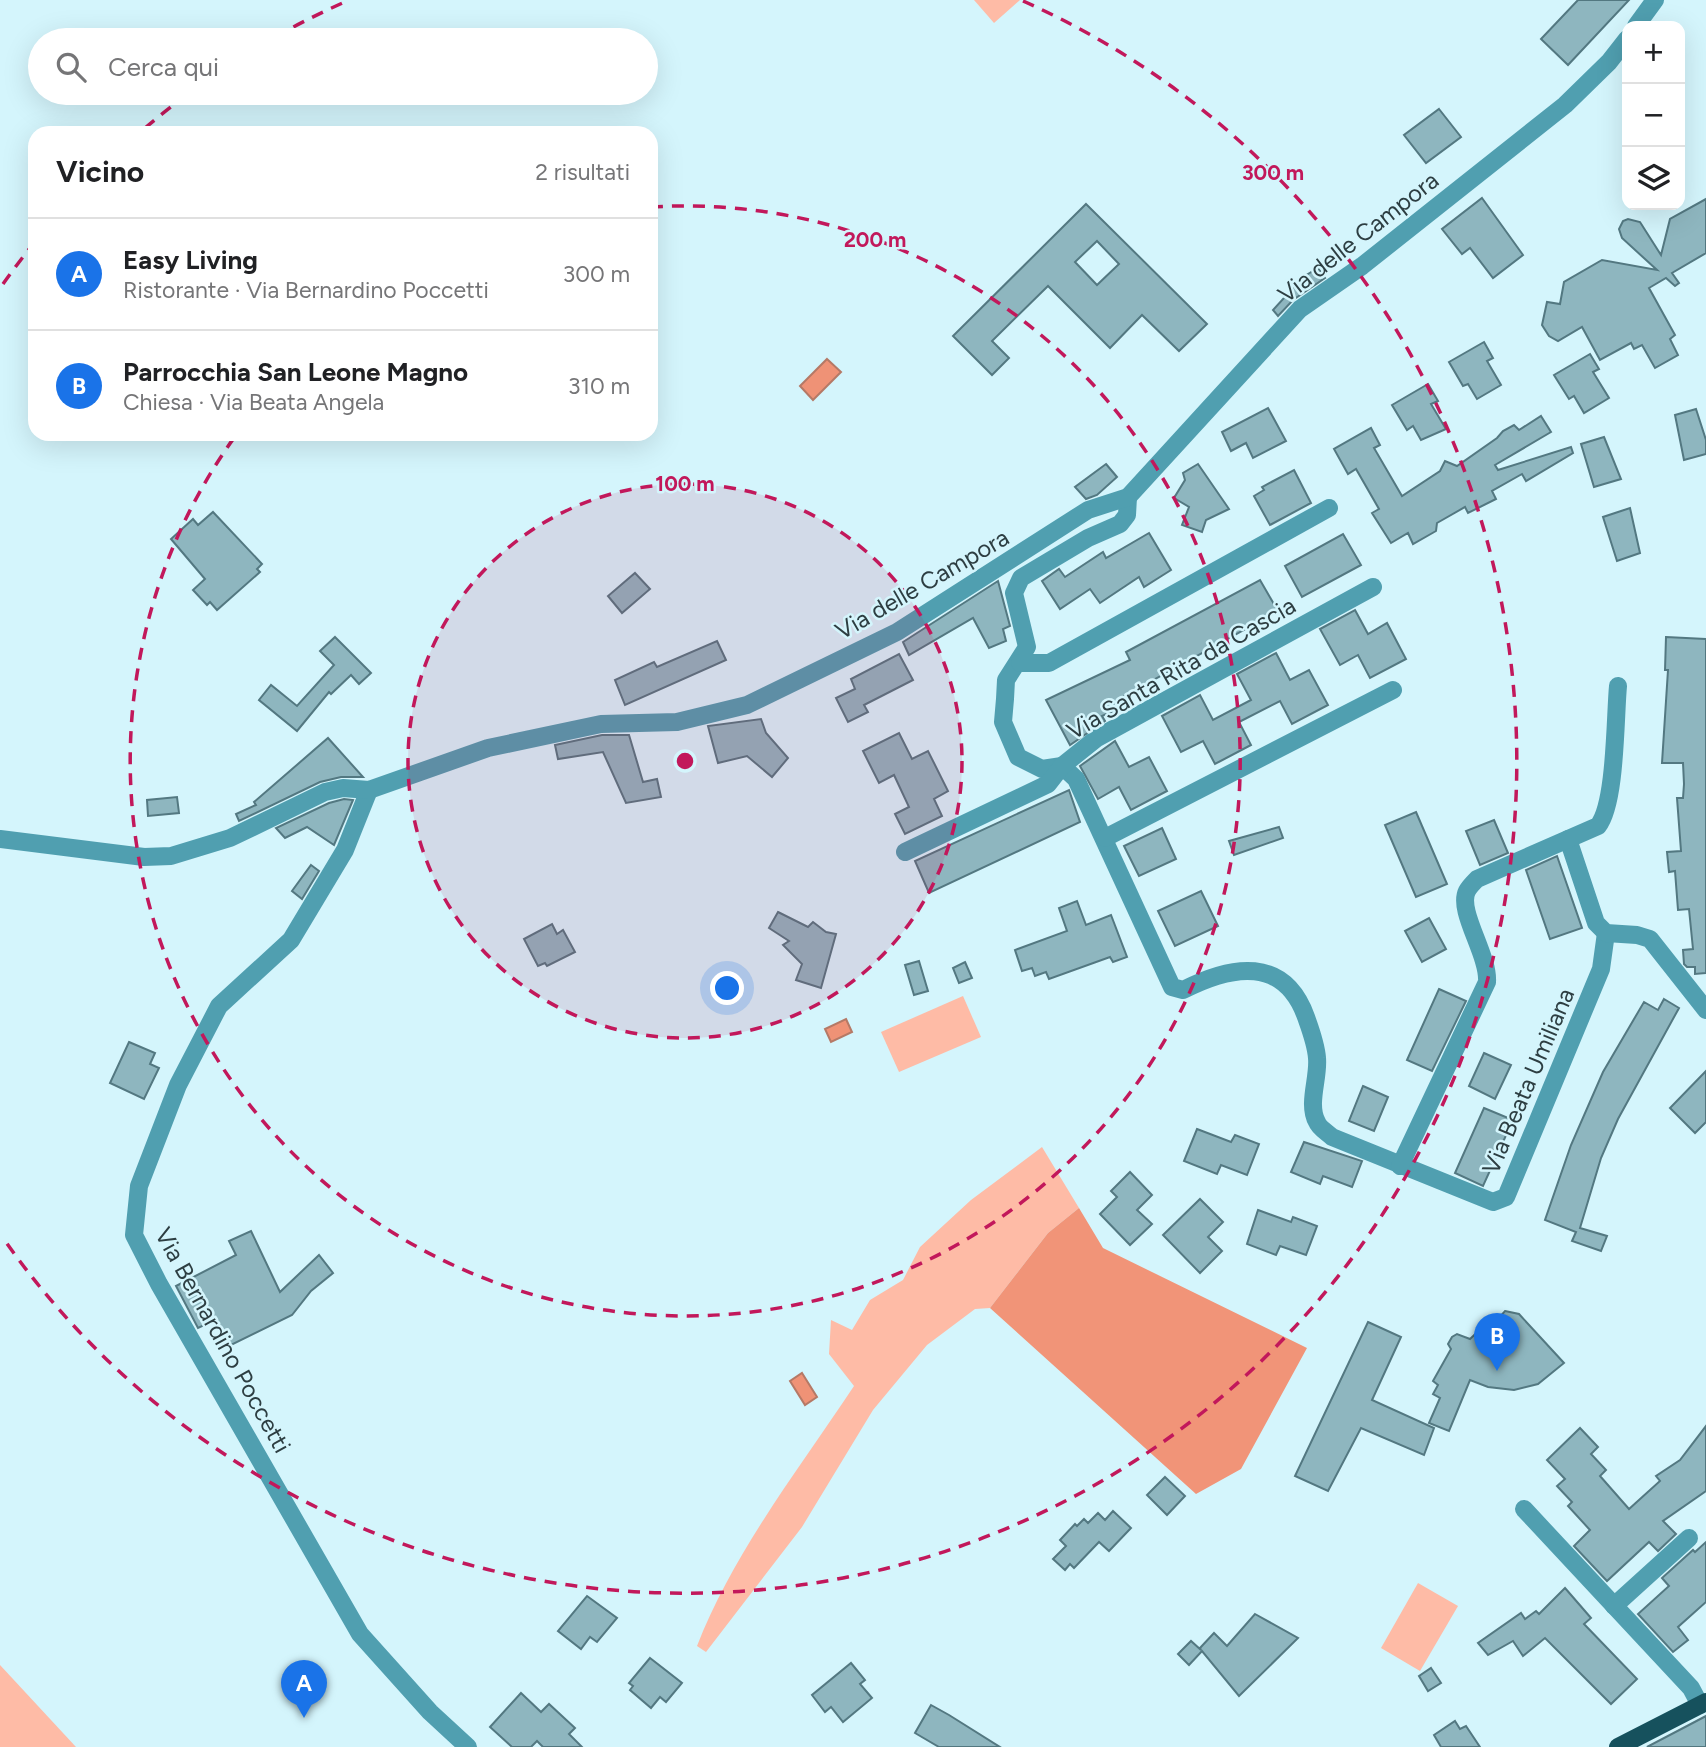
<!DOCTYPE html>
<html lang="it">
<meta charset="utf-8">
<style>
:root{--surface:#fff;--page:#f2f2f2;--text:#202124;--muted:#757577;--line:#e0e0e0;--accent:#1a73e8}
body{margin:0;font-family:Figtree,sans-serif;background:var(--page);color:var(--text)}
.controls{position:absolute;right:21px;top:21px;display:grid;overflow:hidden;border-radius:14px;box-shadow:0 7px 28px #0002}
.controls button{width:63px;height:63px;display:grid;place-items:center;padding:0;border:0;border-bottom:2px solid var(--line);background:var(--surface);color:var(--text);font:35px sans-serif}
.you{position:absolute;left:728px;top:989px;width:24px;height:24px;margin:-18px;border:5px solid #fff;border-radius:50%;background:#1a73e8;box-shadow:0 0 0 10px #1a73e833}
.badge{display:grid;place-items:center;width:46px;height:46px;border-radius:50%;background:var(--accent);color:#fff;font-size:23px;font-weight:700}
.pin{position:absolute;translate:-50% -58px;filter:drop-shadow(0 2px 4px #0008)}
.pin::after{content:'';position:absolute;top:37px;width:24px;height:21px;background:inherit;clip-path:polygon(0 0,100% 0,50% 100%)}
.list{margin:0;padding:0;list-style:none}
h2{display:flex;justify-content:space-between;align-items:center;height:91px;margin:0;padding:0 28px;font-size:30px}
h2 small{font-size:23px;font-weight:400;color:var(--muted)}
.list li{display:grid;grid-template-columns:46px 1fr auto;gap:21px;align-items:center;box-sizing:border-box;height:112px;padding:0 28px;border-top:2px solid var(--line)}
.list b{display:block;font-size:26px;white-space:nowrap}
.list p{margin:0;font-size:23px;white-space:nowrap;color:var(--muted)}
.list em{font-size:23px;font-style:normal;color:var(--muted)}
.icon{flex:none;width:38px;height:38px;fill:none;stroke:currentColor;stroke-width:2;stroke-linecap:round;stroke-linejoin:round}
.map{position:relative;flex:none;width:1706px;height:1747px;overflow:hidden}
.search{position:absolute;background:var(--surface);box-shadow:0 7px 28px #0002;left:28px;top:28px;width:630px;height:77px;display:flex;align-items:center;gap:18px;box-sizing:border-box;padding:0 24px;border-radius:38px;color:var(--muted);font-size:26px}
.panel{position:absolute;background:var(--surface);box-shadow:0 7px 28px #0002;left:28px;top:126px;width:630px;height:315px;border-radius:21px}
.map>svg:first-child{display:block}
.green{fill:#febba6}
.forest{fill:#f19478}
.water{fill:#ef9276;stroke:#b57966;stroke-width:2}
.building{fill:#8eb6bf;stroke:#537881;stroke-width:2;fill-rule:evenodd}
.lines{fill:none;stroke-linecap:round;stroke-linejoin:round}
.minor{stroke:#509fb0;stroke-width:18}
.major{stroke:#16515d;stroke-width:18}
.ring{fill:none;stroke:#c2185b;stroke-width:3.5;stroke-dasharray:12 9}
.labels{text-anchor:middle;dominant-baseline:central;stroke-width:5;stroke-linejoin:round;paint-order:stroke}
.street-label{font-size:24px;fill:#2d3e42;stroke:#d4f5fc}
.centre{fill:#c2185b;stroke:#d4f5fc;stroke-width:3.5}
.ring-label{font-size:21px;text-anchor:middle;font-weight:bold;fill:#c2185b;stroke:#d4f5fc;stroke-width:5;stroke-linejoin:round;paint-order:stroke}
</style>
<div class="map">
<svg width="1706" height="1747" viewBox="0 0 1706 1747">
<rect width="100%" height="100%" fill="#d4f5fc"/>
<g class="green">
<path d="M974 0H1020L994 23Z"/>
<path d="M963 996 981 1037 899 1072 881 1032Z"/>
<path d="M1042 1147 1079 1208 1048 1233 990 1308 975 1309 927 1345 873 1410 802 1527 706 1652 697 1646C733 1553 799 1469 854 1386L829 1354 831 1320 852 1330 870 1300 903 1280 920 1247 971 1200Z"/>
<path d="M1418 1583 1458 1606 1420 1671 1381 1648Z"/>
<path d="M0 1665 76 1747H0Z"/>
</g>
<path class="forest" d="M1079 1208 1103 1248 1307 1348 1241 1469 1196 1494 990 1308 1048 1233Z"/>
<g class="water">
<path d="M827 359 841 372 813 400 800 386Z"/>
<path d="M846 1019 852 1032 831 1042 825 1029Z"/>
<path d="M802 1373 817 1397 805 1405 790 1381Z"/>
</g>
<g class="building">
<path d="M1578 0H1629L1568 65 1541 39Z"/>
<path d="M1439 109 1461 137 1426 163 1404 135Z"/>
<path d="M1482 198 1523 255 1493 278 1470 248 1462 254 1442 229Z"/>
<path d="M1706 199V253L1672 273 1679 283 1675 286 1666 278 1649 288 1675 335 1670 339 1678 355 1655 368 1642 345 1634 349 1631 343 1600 360 1582 327 1558 341 1549 336 1542 325 1547 302 1560 304 1564 282 1602 260 1657 270 1622 238 1619 229 1623 221 1628 219 1640 222 1661 255 1670 219Z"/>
<path d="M1086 204 1207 324 1179 351 1142 315 1110 348 1048 286 992 341 1009 358 992 375 953 336ZM1097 241 1119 264 1097 285 1075 262Z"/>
<path d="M1318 268 1325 278 1293 300 1278 316 1273 310 1303 277Z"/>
<path d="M1484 342 1493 358 1487 361 1501 385 1477 399 1468 384 1463 386 1449 362Z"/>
<path d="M1590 354 1599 369 1593 372 1609 398 1584 413 1574 396 1569 399 1554 375Z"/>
<path d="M1428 384 1438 401 1431 404 1446 429 1421 440 1413 426 1407 430 1392 405Z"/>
<path d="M1268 408 1286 441 1253 458 1246 443 1231 451 1222 432Z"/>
<path d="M1696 409 1706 440V454L1684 460 1675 415Z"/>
<path d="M1541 416 1551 432 1495 465 1498 470 1571 447 1573 453 1526 481 1522 474 1492 491 1496 499 1468 513 1465 507 1437 523 1436 531 1413 544 1408 533 1391 543 1372 513 1379 509 1356 469 1348 474 1334 449 1371 428 1380 445 1374 448 1402 496 1440 471 1445 461 1457 466 1497 438 1503 431 1514 425 1519 430Z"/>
<path d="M1604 437 1621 479 1594 487 1581 444Z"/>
<path d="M1106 464 1117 477 1097 495 1086 499 1075 487Z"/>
<path d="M1198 464 1229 509 1206 520 1202 532 1182 525 1189 507 1174 498 1185 480 1183 473Z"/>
<path d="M1294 470 1311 503 1270 525 1254 496 1264 490 1262 487Z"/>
<path d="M1630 508 1640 553 1617 561 1603 517Z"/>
<path d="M213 512 262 564 257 569 260 572 217 610 210 602 207 605 193 590 205 579 171 539 193 519 198 525Z"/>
<path d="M1149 533 1171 570 1144 587 1139 577 1100 603 1090 589 1060 609 1042 581 1059 569 1065 577 1103 552 1106 558Z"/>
<path d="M1343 534 1361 565 1302 597 1285 566Z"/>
<path d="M635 573 650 589 622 613 608 596Z"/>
<path d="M1260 580 1278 611 1121 698 1125 706 1102 716 1105 721 1070 745 1046 700 1130 660 1126 652Z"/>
<path d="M998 581 1010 626 1003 629 1006 641 989 648 973 618 909 655 903 642Z"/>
<path d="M1355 610 1368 634 1387 623 1406 659 1370 678 1358 655 1340 665 1320 629Z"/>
<path d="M335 637 371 673 359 684 351 675 331 694 329 692 297 731 259 700 271 685 297 706 334 665 320 651Z"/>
<path d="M1666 637 1706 639V973L1695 974V967H1687L1684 964 1683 950 1693 949 1689 909 1678 910 1675 871 1669 872 1667 852 1681 851 1677 798H1683L1684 784 1683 763H1662L1668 670H1665Z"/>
<path d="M717 641 726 660 625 705 615 680 654 662 657 667Z"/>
<path d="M1276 653 1290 680 1309 670 1328 705 1292 724 1280 701 1239 722 1251 745 1215 764 1203 741 1181 752 1162 716 1200 695 1213 720 1251 700 1237 674Z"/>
<path d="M899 654 913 680 864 705 868 712 848 722 836 698 855 689 851 679Z"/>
<path d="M761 719 766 733 788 758 772 777 747 756 718 763 708 726Z"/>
<path d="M899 733 912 759 928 751 948 791 934 799 942 816 905 834 895 814 909 807 894 775 879 783 863 751Z"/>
<path d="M602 735H629L643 782 657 779 661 797 626 803 603 752 558 759 555 745Z"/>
<path d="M328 738 363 777H341L320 782 239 821 236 814 256 805 254 802Z"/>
<path d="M1115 741 1129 767 1149 757 1167 791 1131 810 1119 787 1098 799 1080 766Z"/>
<path d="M1069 790 1080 822 929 893 915 861Z"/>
<path d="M177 797 179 813 148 816 147 800Z"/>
<path d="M344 799 353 800 334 845 307 827 285 838 276 828 329 803Z"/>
<path d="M1416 812 1447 884 1416 897 1385 825Z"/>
<path d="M1494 820 1508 853 1480 865 1466 831Z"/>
<path d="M1279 827 1283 838 1234 855 1229 841Z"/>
<path d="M1162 828 1176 859 1139 876 1124 846Z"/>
<path d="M1557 856 1582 928 1550 939 1526 870Z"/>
<path d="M311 865 319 871 302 899 292 891Z"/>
<path d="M1201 891 1218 926 1175 946 1158 911Z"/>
<path d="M1077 901 1086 925 1111 915 1127 957 1113 962 1110 957 1049 979 1046 972 1035 976 1032 968 1022 971 1015 950 1067 931 1059 908Z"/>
<path d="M778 912 808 927 813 922 826 932 836 934 821 988 796 980 802 964 783 945 789 941 769 928Z"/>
<path d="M1429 918 1446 949 1422 962 1405 931Z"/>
<path d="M552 924 557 934 563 930 575 952 547 966 545 963 538 966 524 939Z"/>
<path d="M919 961 928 991 914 995 905 965Z"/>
<path d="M965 962 972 978 959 983 953 968Z"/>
<path d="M1439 989 1466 1001 1432 1071 1407 1060Z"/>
<path d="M1664 999 1679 1008 1618 1119 1601 1158 1580 1228 1607 1236 1601 1251 1572 1241 1576 1232 1545 1220 1571 1145 1603 1072 1644 1002 1658 1010Z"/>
<path d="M129 1042 155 1053 150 1064 159 1068 144 1099 110 1083Z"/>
<path d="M1484 1053 1511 1065 1495 1099 1469 1086Z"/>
<path d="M1706 1071V1122L1695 1133 1670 1108Z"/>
<path d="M1363 1086 1388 1097 1374 1131 1349 1121Z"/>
<path d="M1484 1108 1513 1120 1483 1186 1455 1173Z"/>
<path d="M1197 1129 1231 1142 1235 1135 1259 1144 1247 1175 1221 1165 1217 1174 1184 1161Z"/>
<path d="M1304 1142 1362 1161 1352 1187 1323 1176 1320 1184 1291 1172Z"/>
<path d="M1130 1172 1152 1195 1137 1210 1152 1224 1130 1245 1100 1214 1117 1197 1111 1191Z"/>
<path d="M1200 1199 1223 1222 1208 1237 1222 1251 1200 1273 1163 1235Z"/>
<path d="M1258 1210 1291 1222 1293 1217 1317 1226 1306 1255 1280 1246 1276 1255 1247 1244Z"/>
<path d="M251 1231 280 1292 319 1255 333 1273 311 1291 292 1315 229 1346 215 1320 198 1328 176 1286 236 1255 229 1241Z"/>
<path d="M1505 1311 1519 1314 1564 1363 1538 1384 1514 1390 1488 1387 1470 1380 1449 1431 1429 1423 1440 1398 1433 1394 1438 1385 1433 1381 1451 1349 1448 1344 1452 1337 1457 1334 1470 1339 1486 1324 1490 1328Z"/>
<path d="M1368 1322 1401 1337 1372 1400 1434 1428 1424 1455 1361 1428 1328 1491 1295 1476Z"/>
<path d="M1706 1426V1491L1663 1521 1676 1534 1658 1551 1649 1542 1607 1581 1574 1546 1590 1530 1568 1506 1572 1502 1557 1486 1565 1479 1547 1460 1580 1428 1598 1447 1591 1454 1606 1470 1600 1476 1629 1509 1660 1481 1656 1476 1680 1460Z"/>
<path d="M1165 1477 1185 1496 1167 1515 1147 1495Z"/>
<path d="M1113 1511 1131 1528 1109 1551 1099 1542 1074 1568 1070 1564 1065 1570 1053 1559 1066 1546 1060 1540 1075 1524 1077 1526 1084 1519 1088 1523 1098 1513 1105 1520Z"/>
<path d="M1706 1542V1602L1678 1627 1688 1640 1673 1652 1638 1614 1669 1586 1662 1578 1693 1550 1695 1552Z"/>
<path d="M1565 1588 1591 1618 1584 1624 1637 1679 1611 1704 1545 1638 1523 1656 1513 1641 1488 1655 1478 1643 1521 1613 1525 1619 1536 1611 1539 1614Z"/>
<path d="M587 1596 617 1618 597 1642 590 1637 581 1649 558 1631Z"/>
<path d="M1255 1614 1298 1638 1239 1696 1202 1651 1189 1665 1178 1654 1191 1641 1201 1650 1200 1648 1214 1633 1227 1646Z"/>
<path d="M650 1658 682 1683 666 1702 660 1697 651 1708 630 1690 633 1686 629 1683Z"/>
<path d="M851 1663 865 1680 860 1684 872 1698 843 1722 831 1707 825 1712 812 1695Z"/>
<path d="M1431 1668 1441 1683 1428 1691 1419 1676Z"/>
<path d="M521 1693 541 1712 549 1704 575 1728 569 1734 582 1747H543L537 1741 531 1747H512L490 1727Z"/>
<path d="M931 1705 949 1715 1000 1747H939L915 1733Z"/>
<path d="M1706 1716V1747H1647L1687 1726Z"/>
<path d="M1455 1721 1460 1729 1466 1726 1480 1747H1441L1434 1735Z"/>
</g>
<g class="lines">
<g class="minor">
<path d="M1636 26 1655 0"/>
<path d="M1128 497 1127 515 1120 524 1088 538 1021 578 1014 593 1027 647 1006 680 1005 699 1003 722 1018 757 1042 769 1062 766 1076 779 1172 987 1183 990C1232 965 1284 956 1306 1017 1311 1031 1316 1044 1317 1058 1319 1078 1307 1104 1317 1122 1319 1128 1328 1133 1332 1137L1493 1202 1506 1197 1601 969 1606 933"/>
<path d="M1020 663H1049L1329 508"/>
<path d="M369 790 345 850 291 940 219 1006 178 1085 139 1186 134 1235 159 1284 360 1634 430 1712 468 1747"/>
<path d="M1105 838 1393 690"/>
<path d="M0 839 144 857 171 856 230 838 325 792 343 788 369 790 488 748 601 724 677 722 747 705 897 632 1088 510 1128 497 1300 309 1362 266 1565 105 1609 62 1627 39"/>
<path d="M1568 839 1596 923 1606 933 1637 935 1650 939 1706 1010"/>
<path d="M905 852 1048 784 1062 766 1097 738 1373 587"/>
<path d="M1400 1166 1487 982C1489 955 1457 911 1467 891 1469 887 1474 882 1477 879L1598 826C1616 804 1615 717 1618 686"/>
<path d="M1524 1509 1691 1688 1700 1705"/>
<path d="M1614 1606 1689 1538"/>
</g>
<path class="major" d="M1618 1747 1706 1702"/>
</g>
<circle cx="685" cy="761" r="277" fill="#c2185b" fill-opacity=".12"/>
<g class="ring">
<circle cx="685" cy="761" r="277"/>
<path d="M651 207A555 555 0 1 1 236 435"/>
<path d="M3 284A832 832 0 0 1 34 243M145 128A832 832 0 0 1 184 97M275 37A832 832 0 0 1 347 1M1023 1A832 832 0 1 1 3 1238"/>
</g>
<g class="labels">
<g class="street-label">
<text transform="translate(1358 237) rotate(-38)">Via delle Campora</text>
<text transform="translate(922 584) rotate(-30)">Via delle Campora</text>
<text transform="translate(1181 668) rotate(-30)">Via Santa Rita da Cascia</text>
<text transform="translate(1528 1081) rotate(-67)">Via Beata Umiliana</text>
<text transform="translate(223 1340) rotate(61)">Via Bernardino Poccetti</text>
</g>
</g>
<circle cx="685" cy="761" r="10" class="centre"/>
<g class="ring-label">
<text x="1273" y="180">300 m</text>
<text x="875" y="247">200 m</text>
<text x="685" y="491">100 m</text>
</g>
</svg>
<div class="controls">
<button>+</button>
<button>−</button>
<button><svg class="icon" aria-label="layers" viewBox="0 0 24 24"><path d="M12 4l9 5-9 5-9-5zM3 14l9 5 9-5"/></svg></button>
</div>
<div class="you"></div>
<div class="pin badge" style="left:304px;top:1718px">A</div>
<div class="pin badge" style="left:1497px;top:1371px">B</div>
<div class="search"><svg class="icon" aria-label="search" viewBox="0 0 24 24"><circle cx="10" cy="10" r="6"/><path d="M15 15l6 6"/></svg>Cerca qui</div>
<section class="panel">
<h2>Vicino<small>2 risultati</small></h2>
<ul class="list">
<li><span class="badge">A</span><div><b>Easy Living</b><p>Ristorante · Via Bernardino Poccetti</p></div><em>300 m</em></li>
<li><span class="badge">B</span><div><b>Parrocchia San Leone Magno</b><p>Chiesa · Via Beata Angela</p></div><em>310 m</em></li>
</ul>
</section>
</div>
